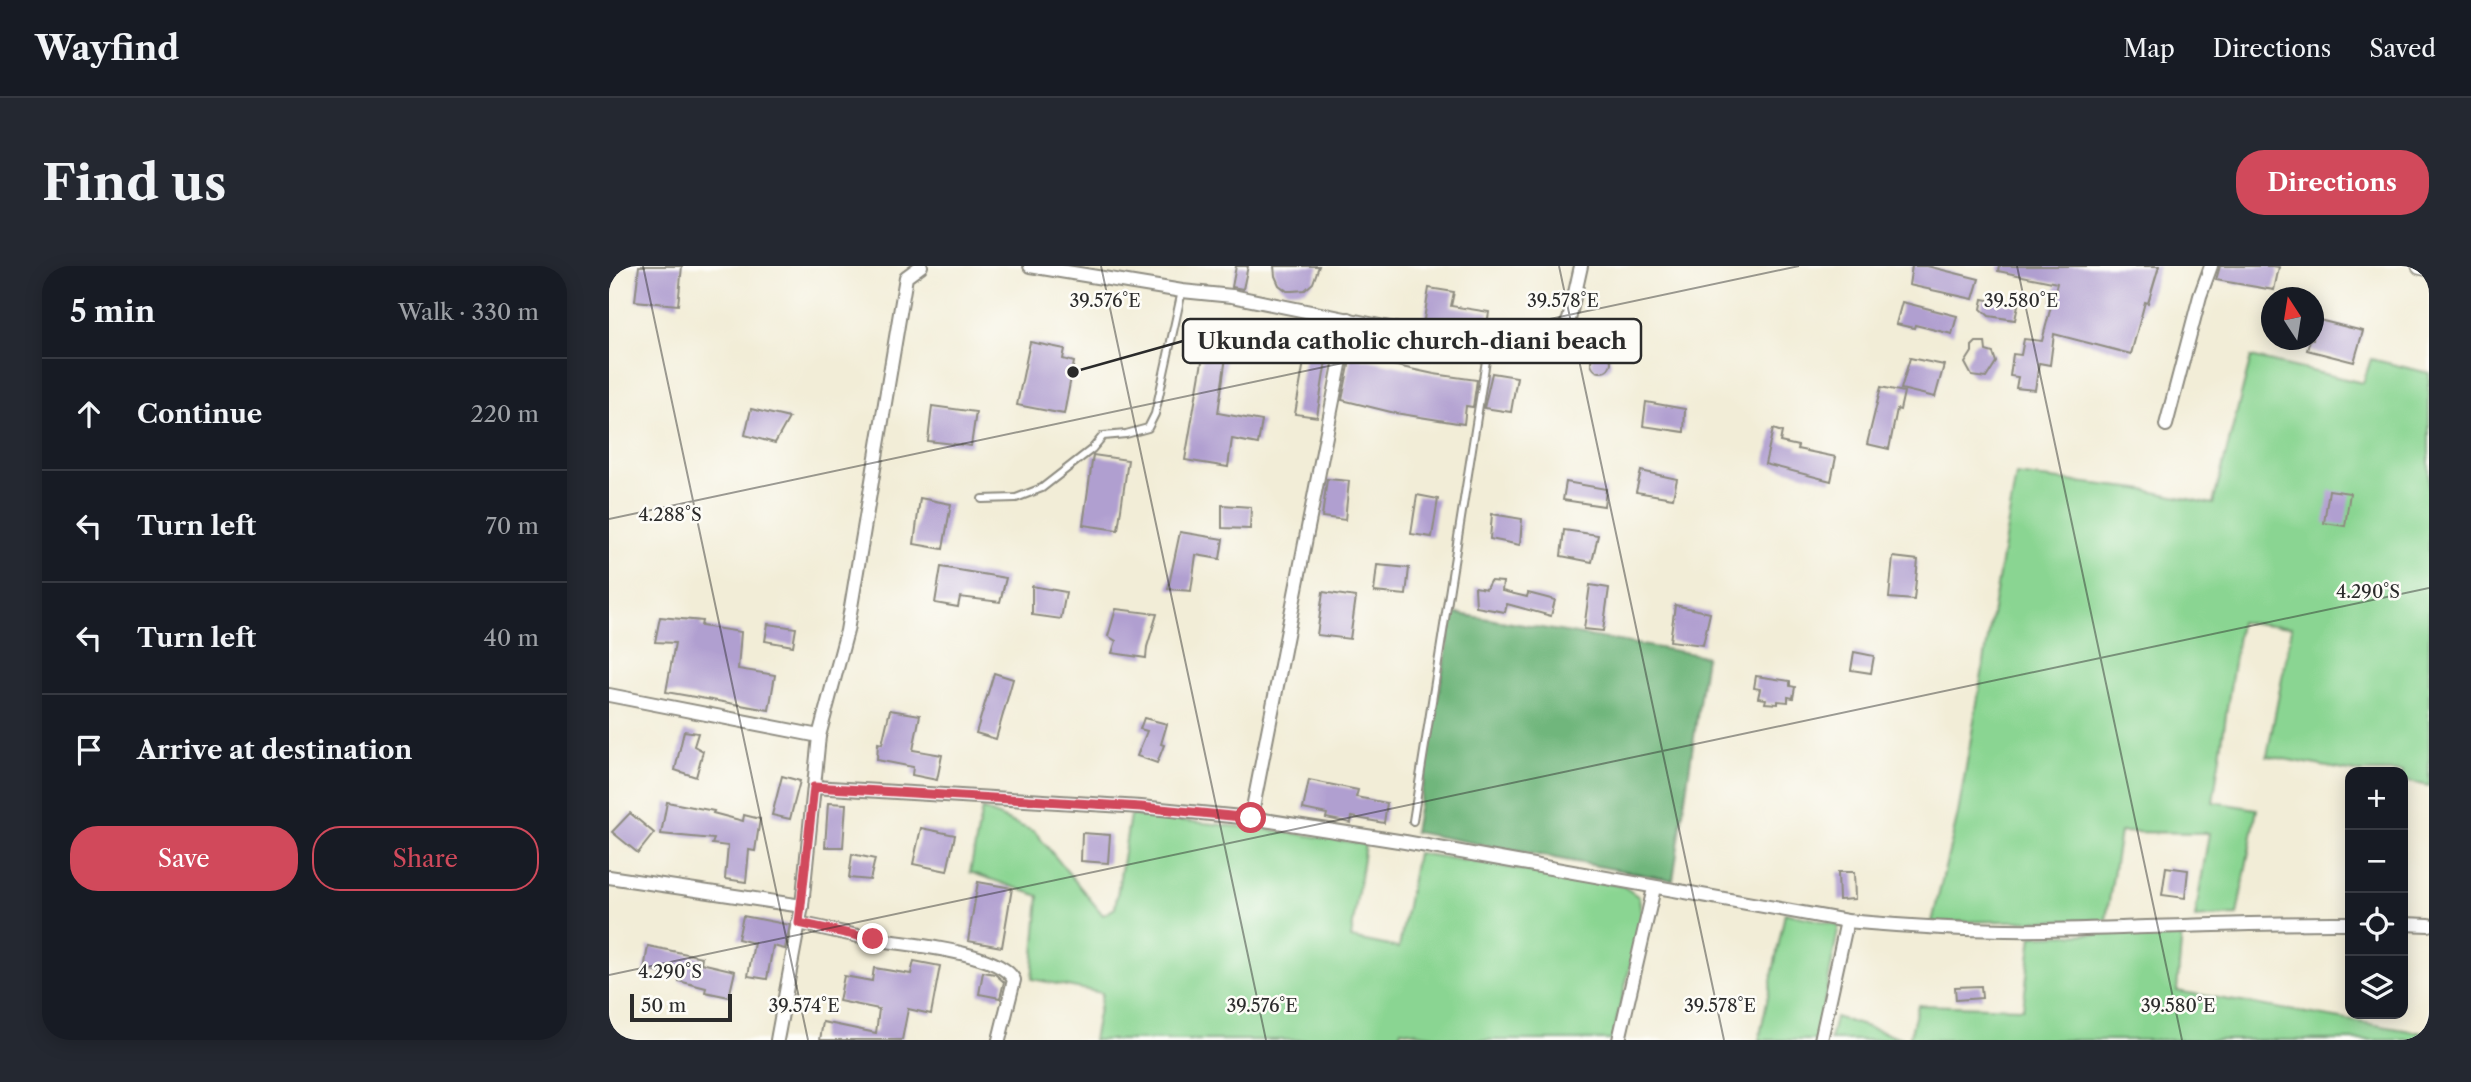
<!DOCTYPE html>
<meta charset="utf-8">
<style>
:root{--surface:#171b24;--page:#242831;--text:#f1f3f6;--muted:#9ea1a6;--line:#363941;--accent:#d1495b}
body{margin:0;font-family:"Libre Caslon Text",serif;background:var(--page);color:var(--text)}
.controls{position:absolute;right:21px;bottom:21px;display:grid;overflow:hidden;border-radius:14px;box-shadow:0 4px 18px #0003}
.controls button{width:63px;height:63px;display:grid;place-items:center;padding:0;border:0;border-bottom:2px solid var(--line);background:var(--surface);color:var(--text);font:35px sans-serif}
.compass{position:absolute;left:1652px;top:21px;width:63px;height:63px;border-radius:50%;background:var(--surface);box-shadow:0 4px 18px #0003;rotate:348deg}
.scale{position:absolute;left:21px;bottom:18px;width:102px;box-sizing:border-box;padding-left:7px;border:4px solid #2b2b2b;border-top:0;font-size:19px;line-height:24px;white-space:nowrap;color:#2b2b2b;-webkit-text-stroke:5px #fdfcf7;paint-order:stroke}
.stop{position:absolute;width:21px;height:21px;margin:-16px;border:5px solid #d1495b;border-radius:50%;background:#fff}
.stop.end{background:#d1495b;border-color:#fff;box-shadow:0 2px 7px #0008}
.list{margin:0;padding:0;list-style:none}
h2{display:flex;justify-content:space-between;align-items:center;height:91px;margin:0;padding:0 28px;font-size:30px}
h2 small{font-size:23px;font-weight:400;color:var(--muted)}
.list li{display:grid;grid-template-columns:46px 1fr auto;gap:21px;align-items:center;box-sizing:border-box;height:112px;padding:0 28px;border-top:2px solid var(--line)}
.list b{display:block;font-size:26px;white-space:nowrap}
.list em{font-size:23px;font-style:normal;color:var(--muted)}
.actions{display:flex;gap:14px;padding:21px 28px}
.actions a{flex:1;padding:16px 0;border:2px solid var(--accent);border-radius:28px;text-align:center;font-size:24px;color:var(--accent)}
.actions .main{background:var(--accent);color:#fff}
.icon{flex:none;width:38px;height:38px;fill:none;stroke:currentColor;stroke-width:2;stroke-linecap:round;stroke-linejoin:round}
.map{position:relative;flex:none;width:1820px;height:774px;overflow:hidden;border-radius:28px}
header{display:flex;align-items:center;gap:42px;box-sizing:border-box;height:98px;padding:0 35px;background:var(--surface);border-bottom:2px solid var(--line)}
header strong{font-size:33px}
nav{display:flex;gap:38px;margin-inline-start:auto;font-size:24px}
.intro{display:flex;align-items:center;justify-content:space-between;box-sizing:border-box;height:168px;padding:0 42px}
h1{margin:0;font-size:49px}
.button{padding:18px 32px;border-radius:28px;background:var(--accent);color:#fff;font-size:24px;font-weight:700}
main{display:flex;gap:42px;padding:0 42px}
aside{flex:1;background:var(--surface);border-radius:28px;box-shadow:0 4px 18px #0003}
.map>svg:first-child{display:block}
.green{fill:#8ad592;stroke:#5a805e;stroke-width:2}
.forest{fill:#6fb67c;stroke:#4d7054;stroke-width:2}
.building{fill:#b09fd0}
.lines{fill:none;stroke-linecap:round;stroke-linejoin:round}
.service-casing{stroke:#8e8c81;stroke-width:10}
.minor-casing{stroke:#8e8c81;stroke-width:16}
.secondary-casing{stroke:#8e8c81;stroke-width:19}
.service{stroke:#fff;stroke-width:6}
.minor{stroke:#fff;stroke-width:12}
.secondary{stroke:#fff;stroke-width:16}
.route{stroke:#d1495b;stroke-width:9}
.ticks{fill:none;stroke:#2b2b2b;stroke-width:2;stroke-opacity:0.45}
.ticks-label{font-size:18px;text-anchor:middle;fill:#2b2b2b;stroke:#fdfcf7;stroke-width:5;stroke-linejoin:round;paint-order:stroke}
.leader{fill:none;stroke:#2b2b2b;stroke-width:2.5}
.callout-dot{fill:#2b2b2b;stroke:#fdfcf7;stroke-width:2.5}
.callout{fill:#fdfcf7;stroke:#2b2b2b;stroke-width:2.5}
.callout-label{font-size:23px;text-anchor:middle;font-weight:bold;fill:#2b2b2b}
</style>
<header>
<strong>Wayfind</strong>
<nav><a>Map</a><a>Directions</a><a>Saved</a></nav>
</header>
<div class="intro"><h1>Find us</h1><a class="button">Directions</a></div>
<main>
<aside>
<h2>5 min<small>Walk · 330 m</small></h2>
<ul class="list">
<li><svg class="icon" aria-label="ahead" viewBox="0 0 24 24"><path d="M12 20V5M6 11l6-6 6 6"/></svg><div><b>Continue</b></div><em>220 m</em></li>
<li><svg class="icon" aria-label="left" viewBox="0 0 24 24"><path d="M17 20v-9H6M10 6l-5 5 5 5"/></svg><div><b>Turn left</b></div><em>70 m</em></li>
<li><svg class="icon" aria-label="left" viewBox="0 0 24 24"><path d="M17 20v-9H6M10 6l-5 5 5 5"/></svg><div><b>Turn left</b></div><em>40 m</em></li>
<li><svg class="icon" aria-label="arrive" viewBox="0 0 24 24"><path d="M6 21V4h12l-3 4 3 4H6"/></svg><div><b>Arrive at destination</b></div></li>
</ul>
<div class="actions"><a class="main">Save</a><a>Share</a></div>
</aside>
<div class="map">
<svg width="1820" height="774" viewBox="0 0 1820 774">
<rect width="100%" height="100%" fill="#fdfcf7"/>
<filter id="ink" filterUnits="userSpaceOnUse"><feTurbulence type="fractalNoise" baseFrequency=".0143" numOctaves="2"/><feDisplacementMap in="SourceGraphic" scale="14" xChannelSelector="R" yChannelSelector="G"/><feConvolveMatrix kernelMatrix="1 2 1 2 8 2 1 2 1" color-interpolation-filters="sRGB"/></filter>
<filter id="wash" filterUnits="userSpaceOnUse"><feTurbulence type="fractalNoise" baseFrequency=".00686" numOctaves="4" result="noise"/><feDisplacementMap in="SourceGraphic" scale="28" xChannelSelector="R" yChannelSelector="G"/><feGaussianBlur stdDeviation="1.57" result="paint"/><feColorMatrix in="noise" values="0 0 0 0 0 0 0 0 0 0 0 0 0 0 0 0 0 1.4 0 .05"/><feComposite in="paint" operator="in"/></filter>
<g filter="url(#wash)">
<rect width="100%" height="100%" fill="#f2edd7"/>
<g class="green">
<path d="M1642 91 1754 117 1762 93 1820 107V520L1794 515V506H1746L1658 490 1683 361 1631 356 1604 536 1648 543 1628 649 1586 652 1600 567 1511 566 1497 654 1323 656 1349 548 1407 209 1530 223 1604 238Z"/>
<path d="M373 543 426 566 494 649 506 642 521 549 670 565 756 578 742 672 790 682 808 587 1014 620 1030 631 1033 652 1003 774H850L792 764 789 774H484L493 727 423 713 430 630 361 606Z"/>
<path d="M1176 647 1230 659 1208 774H1150Z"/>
<path d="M1573 665 1568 725 1820 768V774H1300L1309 739 1414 742 1423 670Z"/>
<path d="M1226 751 1299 774H1221Z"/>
</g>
<path class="forest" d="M844 347 1097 390 1064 614 805 566Z"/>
<g id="blocks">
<g class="building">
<path d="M30 0H73L69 39 26 35Z"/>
<path d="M627 0H639L634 23 623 21Z"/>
<path d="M665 0H710L704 17 696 24 684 25H678L670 19 666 10Z"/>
<path d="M1303 0H1318L1370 13 1364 33 1300 19Z"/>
<path d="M1390 0H1550L1539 37 1536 36 1522 88 1445 68 1441 99 1430 97 1426 124 1407 122 1409 111 1401 110 1404 88 1412 89 1415 73 1433 75 1448 17 1389 5Z"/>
<path d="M1611 0H1663L1670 1 1665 24 1607 14Z"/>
<path d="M820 22 845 26 842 40 880 46 876 71 814 60Z"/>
<path d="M1374 33 1409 39 1406 54 1380 50 1372 43Z"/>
<path d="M1293 36 1348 50 1343 68 1306 59 1305 62 1287 58Z"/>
<path d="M1706 53 1754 65 1745 96 1698 84 1701 74H1704Z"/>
<path d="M604 59 619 63 618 65 657 71 654 89 618 84 609 147 653 155 649 178 623 173 619 201 576 194 594 90H596Z"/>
<path d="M421 76 456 83 454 93 465 96 455 148 408 139Z"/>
<path d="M1367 76H1376L1377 85 1384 87 1387 96 1377 112 1363 110 1356 97 1363 86V80Z"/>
<path d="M698 78 719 82 708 151 686 148Z"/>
<circle cx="992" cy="96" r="10"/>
<path d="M742 90 825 108 868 114 864 141 857 140 855 158 786 147 733 134Z"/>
<path d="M1301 92 1335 99 1326 131 1292 123Z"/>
<path d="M883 107 908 111 902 146 875 142Z"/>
<path d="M1272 121 1295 126 1291 144 1288 143 1280 183 1258 178Z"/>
<path d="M1037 136 1076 143 1075 166 1034 160Z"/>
<path d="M323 140 367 146 362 180 319 175Z"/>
<path d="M142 143 180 152 166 177 136 169Z"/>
<path d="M1164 163 1173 166 1171 176 1189 180 1188 183 1227 191 1222 215 1156 198Z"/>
<path d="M484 189 519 194 509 264 474 259Z"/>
<path d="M1032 205 1068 213 1064 232 1027 226Z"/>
<path d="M718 213 740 215 736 254 713 251Z"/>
<path d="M957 216 997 223 995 240 954 234Z"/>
<path d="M1720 224 1741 227 1736 260 1715 257Z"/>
<path d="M808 229 829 233 823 271 802 268Z"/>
<path d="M311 232 342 238 334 283 305 278Z"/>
<path d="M613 239 642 241 641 263 613 262Z"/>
<path d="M883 248 913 253 911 279 881 273Z"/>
<path d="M955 264 989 269 983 296 952 290Z"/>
<path d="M571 266 614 273 611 293 587 289 582 325 559 323Z"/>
<path d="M1284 291 1309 294 1305 334 1280 332Z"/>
<path d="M768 299 800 302 797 329 765 326Z"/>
<path d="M332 301 397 312 391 336 351 331 349 341 326 337Z"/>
<path d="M881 315 894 316 893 325 918 331 919 327 946 334 942 350 898 338 896 346 867 341 866 321 877 323Z"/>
<path d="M981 319 1000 322 994 365 975 363Z"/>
<path d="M423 320 457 326 452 353 423 349Z"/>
<path d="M714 326 747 331 741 373 708 369Z"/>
<path d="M1066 339 1101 347 1094 379 1061 375Z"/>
<path d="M507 343 548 348 538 381 537 392 503 387 507 375 499 370Z"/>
<path d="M51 351 93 355 92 360 132 366 129 403 166 409 160 444 57 426 66 377 46 376Z"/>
<path d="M159 358 187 362 184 380 156 375Z"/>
<path d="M1245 386 1265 390 1262 407 1242 404Z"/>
<path d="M385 407 404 413 387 473 367 467Z"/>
<path d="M1147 410 1181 415V420L1186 421 1184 432 1179 431V436L1169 435V438L1156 437 1157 433 1149 432 1151 423 1145 422Z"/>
<path d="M281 444 311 449 304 484 333 489 328 514 303 509 304 501 268 494 269 477 273 478Z"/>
<path d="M535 452 558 458 552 478 555 479 548 497 528 490 538 465 531 463Z"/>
<path d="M75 465 89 467 85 480 94 485 87 511 66 504Z"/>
<path d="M173 510 191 515 181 553 163 549Z"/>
<path d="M700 514 749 524 747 531 778 537 775 557 743 551 742 557 717 552 718 548 694 543Z"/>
<path d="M58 536 105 545 104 547 134 555 135 549 151 553 146 585 140 584 137 616 116 613 119 580 103 578 105 573 52 568Z"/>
<path d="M219 537 237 538 234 581H216Z"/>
<path d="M21 547 45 567 29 587 3 566Z"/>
<path d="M312 562 346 569 338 605 304 598Z"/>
<path d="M473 567 501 569 499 597 472 595Z"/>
<path d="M243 588 266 593 261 614 240 612Z"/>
<path d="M1557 601 1579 604 1576 632 1553 629Z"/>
<path d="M1229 606H1245L1246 633 1230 634Z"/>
<path d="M369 616 403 622 393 681 359 675Z"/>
<path d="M134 650 181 659 176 683 164 680 158 713 139 710 145 677 129 673Z"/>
<path d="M39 680 93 691 92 697 126 705 120 731 96 726 97 722 70 715 72 710 35 704Z"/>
<path d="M305 695 331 700 322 748 299 743 293 774H211L214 756 267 767 270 743 230 735 235 710 263 715 265 702 302 708Z"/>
<path d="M374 706 386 708 395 716 391 732 370 728Z"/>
<path d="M1372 720 1373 732 1347 734 1346 721Z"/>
</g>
</g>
</g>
<g filter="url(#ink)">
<use href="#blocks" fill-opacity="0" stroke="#8e8c81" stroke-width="2"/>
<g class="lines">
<g class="service-casing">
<g id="service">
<path d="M373 233 407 232 433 222 483 183 494 170 517 168 539 162 546 148 573 25"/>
<path d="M804 555 879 82"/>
</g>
</g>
<g class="minor-casing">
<g id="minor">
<path d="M421 0 573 25 623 30 879 82 933 84 944 79 960 54 972 0"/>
<path d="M1557 159 1591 30 1602 0"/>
<path d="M0 429 210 470 238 365 297 11 312 0"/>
<path d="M205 521 532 541 642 552 796 576 1238 655C1304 661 1370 665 1436 664 1538 662 1639 656 1741 657"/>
<path d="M642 552 740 53"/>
<path d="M0 611 193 640"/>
<path d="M189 657C214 662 239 668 263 673 294 678 391 685 405 714L390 774"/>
<path d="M1794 658 1820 659"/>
<path d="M168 774 193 640 210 470"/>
<path d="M1010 774 1045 622"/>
<path d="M1212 774 1238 655"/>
</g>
</g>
<g class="secondary-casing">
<path id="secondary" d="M1811 0 1820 2"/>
</g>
<use href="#service" class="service"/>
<use href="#minor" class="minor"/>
<use href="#secondary" class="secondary"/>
</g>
</g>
<g class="lines" filter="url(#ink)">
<path class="route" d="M264 673 190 657 205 521 532 541 642 552"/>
</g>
<path class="ticks" d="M34 0 199 774M492 0 657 774M950 0 1115 774M1408 0 1573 774M0 253 1190 0M0 709 1820 322"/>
<g class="ticks-label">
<text x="496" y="41">39.576°E</text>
<text x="954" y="41">39.578°E</text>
<text x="1412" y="41">39.580°E</text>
<text x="61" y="255">4.288°S</text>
<text x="1759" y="332">4.290°S</text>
<text x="61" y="712">4.290°S</text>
<text x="195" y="746">39.574°E</text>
<text x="653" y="746">39.576°E</text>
<text x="1111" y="746">39.578°E</text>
<text x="1569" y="746">39.580°E</text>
</g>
<path class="leader" d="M464 106L574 75"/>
<circle class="callout-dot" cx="464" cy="106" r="7"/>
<rect class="callout" x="574" y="53" width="458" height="44" rx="7"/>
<g class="callout-label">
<text x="803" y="83">Ukunda catholic church-diani beach</text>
</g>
</svg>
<div class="controls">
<button>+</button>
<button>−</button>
<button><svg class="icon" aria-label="locate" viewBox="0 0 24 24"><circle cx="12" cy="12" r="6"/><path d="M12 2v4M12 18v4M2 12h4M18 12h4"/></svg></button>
<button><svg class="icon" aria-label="layers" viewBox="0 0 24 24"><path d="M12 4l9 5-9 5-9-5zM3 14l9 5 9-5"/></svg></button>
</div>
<svg class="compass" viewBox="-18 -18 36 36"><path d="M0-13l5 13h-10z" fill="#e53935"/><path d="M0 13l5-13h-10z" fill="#9ea1a6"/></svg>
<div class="scale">50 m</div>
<div class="stop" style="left:642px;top:552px"></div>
<div class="stop end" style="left:264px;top:673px"></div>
</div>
</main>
